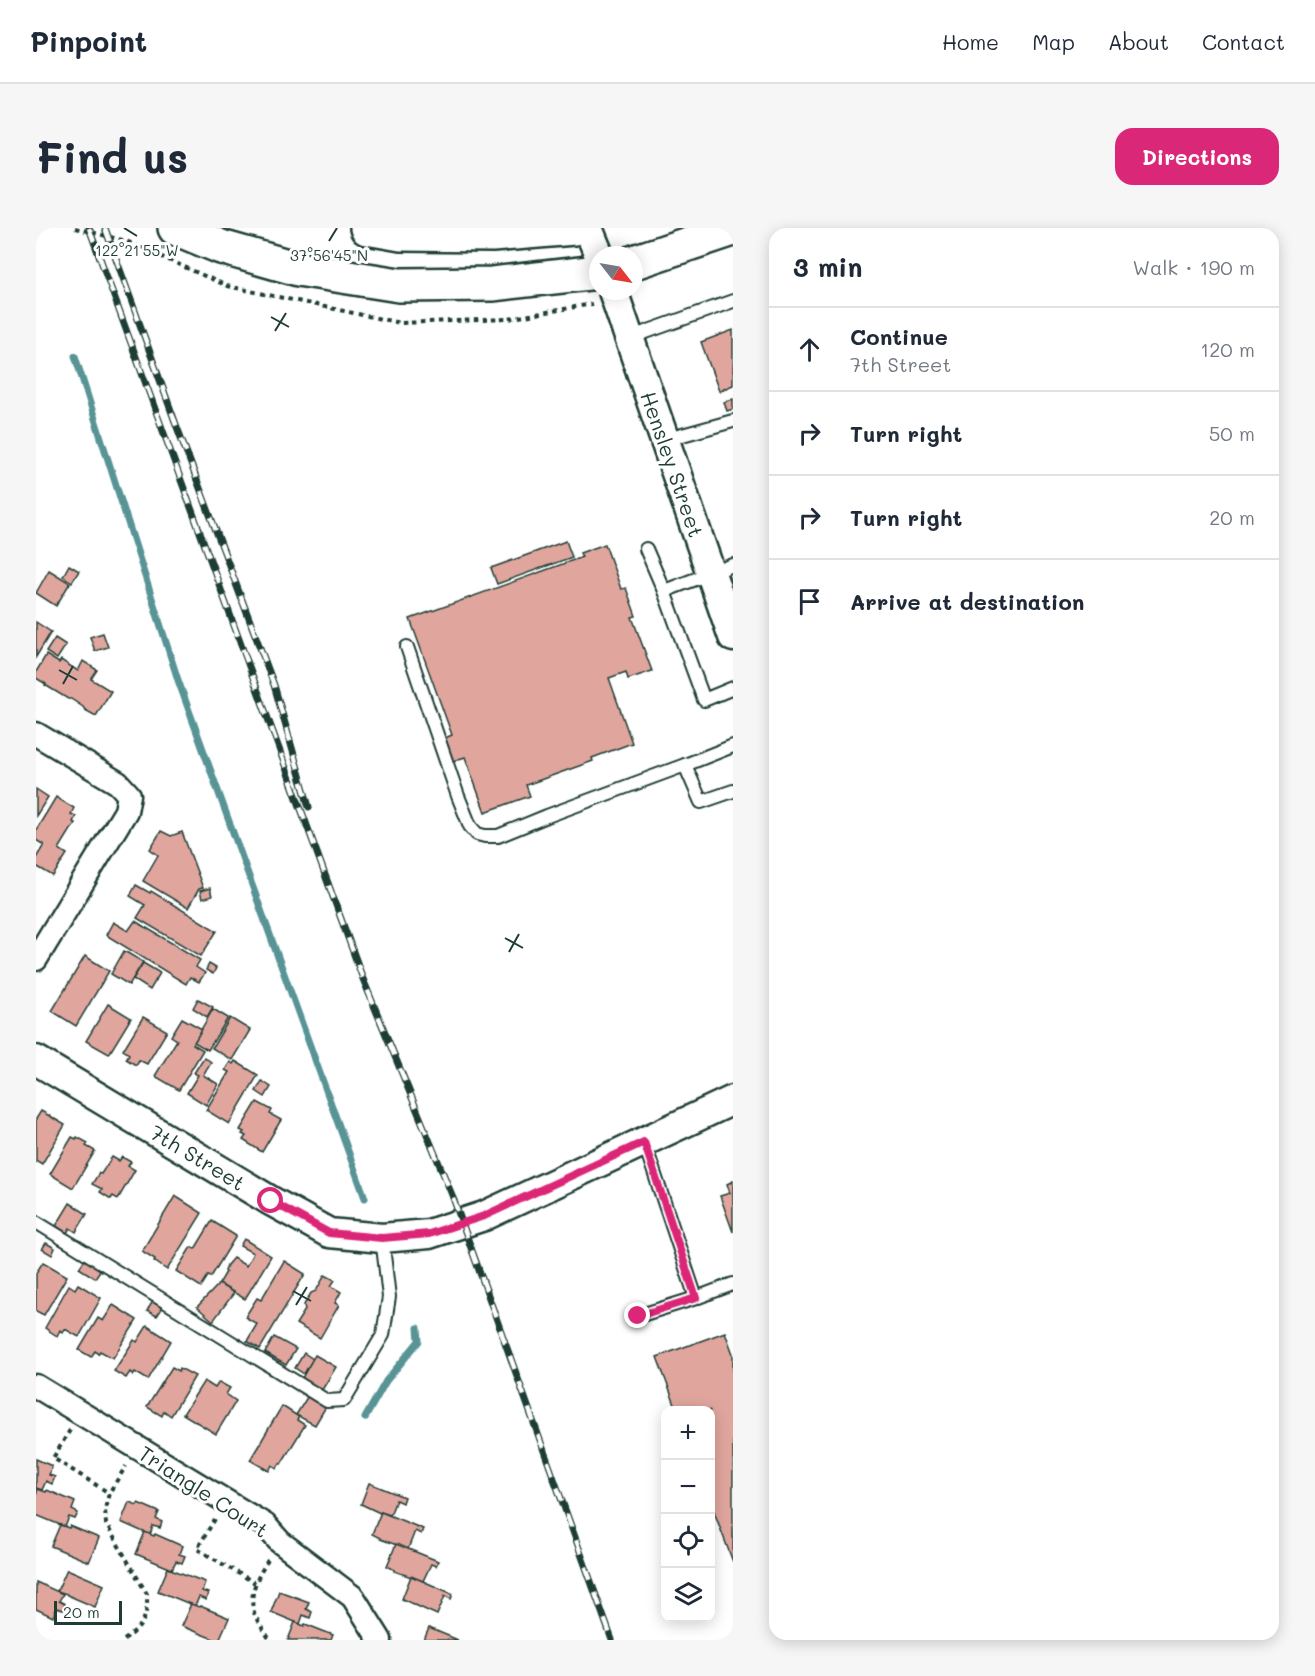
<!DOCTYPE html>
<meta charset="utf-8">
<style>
:root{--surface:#fff;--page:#f6f6f7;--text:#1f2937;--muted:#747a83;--line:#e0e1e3;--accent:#db2777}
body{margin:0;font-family:Mali,sans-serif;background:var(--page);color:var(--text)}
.controls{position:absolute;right:18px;bottom:18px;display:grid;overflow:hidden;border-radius:12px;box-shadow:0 3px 15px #0003}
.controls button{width:54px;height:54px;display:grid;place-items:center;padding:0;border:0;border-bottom:2px solid var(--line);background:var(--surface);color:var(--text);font:30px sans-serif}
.compass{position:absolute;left:553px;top:18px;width:54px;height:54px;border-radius:50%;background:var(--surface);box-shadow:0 3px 15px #0003;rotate:121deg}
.scale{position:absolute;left:18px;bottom:15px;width:68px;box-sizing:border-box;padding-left:6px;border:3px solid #1f3d34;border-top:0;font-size:16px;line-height:21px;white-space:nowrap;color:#1f3d34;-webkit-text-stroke:4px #fff;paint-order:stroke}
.stop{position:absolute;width:18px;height:18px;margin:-14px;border:4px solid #db2777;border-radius:50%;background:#fff}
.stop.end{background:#db2777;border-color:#fff;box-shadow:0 2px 6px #0008}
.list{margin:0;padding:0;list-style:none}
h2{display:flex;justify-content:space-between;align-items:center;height:78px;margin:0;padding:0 24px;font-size:26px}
h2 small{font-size:20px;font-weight:400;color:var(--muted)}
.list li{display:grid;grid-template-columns:39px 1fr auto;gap:18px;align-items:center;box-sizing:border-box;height:84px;padding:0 24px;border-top:2px solid var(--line)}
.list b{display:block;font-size:22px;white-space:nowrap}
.list p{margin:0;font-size:20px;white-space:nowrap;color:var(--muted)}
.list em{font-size:20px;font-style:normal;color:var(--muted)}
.icon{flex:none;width:33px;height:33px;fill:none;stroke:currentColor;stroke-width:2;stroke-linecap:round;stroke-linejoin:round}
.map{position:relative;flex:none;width:697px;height:1412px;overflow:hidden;border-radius:18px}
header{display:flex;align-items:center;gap:36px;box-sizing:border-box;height:84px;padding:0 30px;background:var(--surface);border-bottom:2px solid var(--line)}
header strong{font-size:28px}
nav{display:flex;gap:33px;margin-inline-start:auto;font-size:21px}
.intro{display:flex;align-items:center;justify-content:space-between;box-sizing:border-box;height:144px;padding:0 36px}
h1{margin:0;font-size:42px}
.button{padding:15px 27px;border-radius:18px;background:var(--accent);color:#fff;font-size:21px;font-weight:700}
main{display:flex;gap:36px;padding:0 36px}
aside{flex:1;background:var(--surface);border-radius:18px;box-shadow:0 3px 15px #0003}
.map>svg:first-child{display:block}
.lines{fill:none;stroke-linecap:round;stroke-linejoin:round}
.stream{stroke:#589496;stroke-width:7}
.building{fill:#e0a69e;stroke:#1f3d34;stroke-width:1.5}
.service-casing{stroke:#1f3d34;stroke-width:16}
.minor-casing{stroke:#1f3d34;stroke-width:27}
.tertiary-casing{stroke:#1f3d34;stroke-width:33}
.trunk-casing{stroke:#1f3d34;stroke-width:38}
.path{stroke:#1f3d34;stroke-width:4;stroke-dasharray:4.5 4.5;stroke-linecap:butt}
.service{stroke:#fff;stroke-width:12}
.minor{stroke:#fff;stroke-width:22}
.tertiary{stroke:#fff;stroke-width:28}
.trunk{stroke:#fff;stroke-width:33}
.rail-casing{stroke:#1f3d34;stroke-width:7}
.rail{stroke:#fff;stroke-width:4.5;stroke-dasharray:14;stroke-linecap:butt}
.route{stroke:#db2777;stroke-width:8}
.ticks{fill:none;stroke:#1f3d34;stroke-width:2}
.labels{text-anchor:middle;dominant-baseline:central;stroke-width:6;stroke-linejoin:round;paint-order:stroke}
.street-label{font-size:21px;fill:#1f3d34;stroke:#fff}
.ticks-label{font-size:15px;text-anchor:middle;fill:#1f3d34;stroke:#fff;stroke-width:6;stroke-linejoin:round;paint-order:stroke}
</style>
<header>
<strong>Pinpoint</strong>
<nav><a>Home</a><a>Map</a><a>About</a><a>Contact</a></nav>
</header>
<div class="intro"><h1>Find us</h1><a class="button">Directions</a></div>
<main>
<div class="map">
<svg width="697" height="1412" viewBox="0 0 697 1412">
<rect width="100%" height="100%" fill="#fff"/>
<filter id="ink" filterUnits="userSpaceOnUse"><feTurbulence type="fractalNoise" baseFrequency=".0167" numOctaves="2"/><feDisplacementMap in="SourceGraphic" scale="12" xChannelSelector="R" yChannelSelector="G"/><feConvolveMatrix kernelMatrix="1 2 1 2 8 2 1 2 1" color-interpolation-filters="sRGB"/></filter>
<g filter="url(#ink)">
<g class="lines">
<g class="stream">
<path d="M39 128 142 452 329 970"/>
<path d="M329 1190 350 1153 383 1113 382 1100"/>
</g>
</g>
<g class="building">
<path d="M697 102V157L683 163 665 114Z"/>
<path d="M697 171V181L691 183 688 174Z"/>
<path d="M530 313 536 329 461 356 455 340Z"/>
<path d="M569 316 585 361 590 360 600 388 596 389 616 443 592 451 590 444 573 450 596 515 556 530 557 533 490 557 494 568 449 584 429 529 417 533 409 510 416 507 374 391 546 329 544 325Z"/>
<path d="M33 337 43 343 36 354 27 348Z"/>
<path d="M13 342 34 355 20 378 0 365Z"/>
<path d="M0 394 15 404 0 429Z"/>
<path d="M67 405 72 419 59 423 54 409Z"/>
<path d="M19 410 30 417 21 431 10 424Z"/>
<path d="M10 427 23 435 25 432 42 443 47 433 61 442 55 451 75 463 60 488 49 482 47 479 35 471H32L9 457 10 456 0 450V444Z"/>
<path d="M0 561 12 569 0 588Z"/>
<path d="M20 569 38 580 35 586 40 588 37 594 39 595 23 621 31 626 17 648 0 638V630L8 617 0 612V602Z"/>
<path d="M125 603 135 608 146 604 167 660 163 661 152 680 107 653 122 627 114 621Z"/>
<path d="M100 657 114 665 115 663 181 703 165 728 101 690 109 677 94 668Z"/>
<path d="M174 660 176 668 166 671 164 663Z"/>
<path d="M99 693 164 732 160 739 169 745 163 754 154 749 150 756 70 707 77 694 92 703Z"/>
<path d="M88 723 107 734 93 757 75 746Z"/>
<path d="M49 728 73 743 40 798 16 783Z"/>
<path d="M107 735 124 745 114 762 97 751Z"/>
<path d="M173 736 180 740 177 746 170 742Z"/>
<path d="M162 771 177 779 171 789 157 780Z"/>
<path d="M72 776 95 790 73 826 50 813Z"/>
<path d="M177 781 192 790 172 822 158 814Z"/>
<path d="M107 789 131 803 111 836 103 832 100 837 90 831 93 826 87 822Z"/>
<path d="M146 790 166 801 157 816 167 822 143 862 119 848 141 812 135 808Z"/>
<path d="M194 790 214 802 196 832 176 820Z"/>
<path d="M168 829 175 834 167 847 182 856 170 877 151 865 162 847 158 845Z"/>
<path d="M199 833 222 847 193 896 170 882 193 844 189 842 194 834 197 836Z"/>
<path d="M226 853 235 859 229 869 220 863Z"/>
<path d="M221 874 236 882 234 886 245 892 226 924 207 912 210 908 206 906 208 904 204 902Z"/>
<path d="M5 883 29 897 6 936 1 933 0 934V891Z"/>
<path d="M36 909 40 911 41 909 52 915 50 918 59 923 37 960 14 946Z"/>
<path d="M76 929 83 933 86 929 95 934 92 938 99 942 82 971 77 968 75 971 64 964 66 961 56 956 63 945 65 946Z"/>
<path d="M697 953V1004L684 968 694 965 691 956Z"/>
<path d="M139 968 166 985 131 1042 118 1033 119 1031 106 1023Z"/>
<path d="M34 975 51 986 40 1004 34 1000 31 1005 20 998Z"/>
<path d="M176 993 200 1008 175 1049 172 1048 165 1059 140 1043 155 1019 159 1021Z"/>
<path d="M208 1011 235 1028 209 1071 183 1056 190 1044 189 1043 191 1037 197 1030 210 1038 217 1025 204 1018Z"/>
<path d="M10 1015 19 1020 16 1027 6 1021Z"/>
<path d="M49 1031 65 1041 59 1050 43 1040Z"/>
<path d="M248 1033 269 1046 224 1121 211 1113 221 1096 209 1089 221 1070 225 1072Z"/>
<path d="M7 1034 31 1048 8 1087 0 1083V1045Z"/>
<path d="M289 1047 299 1052 295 1058 305 1064 299 1075 303 1077 284 1110 260 1096 269 1082 268 1077 275 1065 280 1063Z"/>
<path d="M42 1056 65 1070 43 1109 29 1101 27 1104 24 1102 21 1108 9 1100 33 1057 39 1061Z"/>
<path d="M183 1056 198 1065 177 1093 161 1079Z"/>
<path d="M117 1073 127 1079 121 1088 111 1083Z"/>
<path d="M77 1077 101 1092 77 1130 64 1123 62 1126 59 1123 55 1129 43 1122 62 1090 67 1093Z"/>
<path d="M111 1098 135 1113 112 1152 99 1144 97 1147 94 1144 90 1150 78 1143 98 1112 101 1114Z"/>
<path d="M689 1104 697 1126V1334L674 1273V1182H641L621 1129Z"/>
<path d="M238 1109 260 1121 250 1137 229 1125Z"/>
<path d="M268 1125 277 1131 268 1146 259 1140Z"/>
<path d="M279 1127 300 1139 286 1162 266 1150Z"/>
<path d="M136 1139 143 1143 144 1140 159 1148 135 1188 128 1183 126 1188 111 1179Z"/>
<path d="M168 1153 179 1160 183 1154 194 1160 190 1166 200 1173 180 1206 147 1186Z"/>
<path d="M273 1166 291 1177 279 1197 260 1187Z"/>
<path d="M246 1178 263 1189 261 1192 269 1197 245 1236 244 1235 241 1240 236 1237 233 1243 214 1232Z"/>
<path d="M0 1231 16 1238 13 1247 19 1249 16 1256 10 1253 6 1262 0 1260Z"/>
<path d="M333 1255 368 1269 366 1275 360 1272 354 1287 345 1284 344 1285 325 1276Z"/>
<path d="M2 1261 10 1264 11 1262 39 1274 36 1282 42 1285 39 1291 33 1289 29 1299 0 1287V1267Z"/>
<path d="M93 1274 101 1277 102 1275 123 1284 120 1291 126 1294 124 1300 117 1298 114 1307 85 1294Z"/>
<path d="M345 1284 387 1301 385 1306 379 1303 372 1321 344 1311V1310L336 1306Z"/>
<path d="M24 1297 33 1300 34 1298 63 1310 53 1334 15 1318Z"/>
<path d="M109 1304 118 1308 119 1306 146 1318 143 1326 149 1328 146 1335 140 1333 136 1341 100 1326Z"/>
<path d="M360 1316 402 1333 400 1338 395 1336 387 1353 358 1343 359 1342 351 1338Z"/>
<path d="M132 1340 169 1354 166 1363 172 1365 170 1372 163 1369 159 1378 122 1363Z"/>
<path d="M31 1341 68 1357 59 1379 31 1367V1366L21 1363Z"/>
<path d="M375 1348 417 1366 415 1371 409 1368 401 1387 366 1371Z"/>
<path d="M0 1354 27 1366 23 1373 29 1376 27 1382 20 1380 17 1389 0 1381Z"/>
<path d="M243 1363 273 1374 270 1381 276 1384 274 1390 267 1387 264 1396 235 1384Z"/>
<path d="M155 1376 163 1379 164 1378 193 1390 183 1412H180L145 1398Z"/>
<path d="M259 1394 268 1398 269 1396 297 1407 295 1412H252Z"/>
<path d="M393 1400 422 1412H388Z"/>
</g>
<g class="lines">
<g class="service-casing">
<g id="service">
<path d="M593 110 697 73"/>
<path d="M628 212 697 193"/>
<path d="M610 321 628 363"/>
<path d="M697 337 628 363 668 472 697 460"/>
<path d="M371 419 422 568 434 598 441 606 449 608H462L511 588 649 537"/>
<path d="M697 518 649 537 665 574 697 563"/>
<path d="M608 914 660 1070 697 1056"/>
<path d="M0 994 291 1173 308 1172 347 1107 353 1069 346 1010"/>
<path d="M602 1088 660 1070"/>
</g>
</g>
<g class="minor-casing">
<g id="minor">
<path d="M0 506 82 555 93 567 90 583 0 731"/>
<path d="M0 1158 229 1297 244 1314 317 1369 344 1412"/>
</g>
</g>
<g class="tertiary-casing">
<g id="tertiary">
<path d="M552 0 563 27"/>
<path d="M577 63 697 409"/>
<path d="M0 832 235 973 293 1005 346 1010 393 1006 448 988 697 872"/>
</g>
</g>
<g class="trunk-casing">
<g id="trunk">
<path d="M139 0 185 19 262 41 363 57 456 56 562 44"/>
<path d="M331 0 365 6 456 7 538 0"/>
<path d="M598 34 697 1"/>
</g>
</g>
<g class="path">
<path d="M39 0 90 13 191 58 364 95 472 91 556 76"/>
<path d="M34 1202 17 1230 73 1265"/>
<path d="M179 1291 161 1321 219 1355"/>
<path d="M232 1332C222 1348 211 1367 219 1387 222 1395 229 1404 234 1412"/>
<path d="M88 1412C107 1399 112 1389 111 1366L70 1296 69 1281 73 1265 90 1238"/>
</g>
<use href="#service" class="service"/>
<use href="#minor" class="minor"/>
<use href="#tertiary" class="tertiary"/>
<use href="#trunk" class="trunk"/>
<g class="rail-casing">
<g id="rail">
<path d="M53 0 327 751 416 967 576 1412"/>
<path d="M69 0 141 199 238 457 273 579"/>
</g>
</g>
<use href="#rail" class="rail"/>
</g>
</g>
<g class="lines" filter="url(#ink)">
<path class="route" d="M235 973 293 1005 346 1010 393 1006 448 988 608 914 660 1070 602 1088"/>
</g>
<path class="ticks" d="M88 0 101 8M293 13 301 0M235 89 253 99M239 103 250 85M23 442 41 452M27 456 37 438M469 710 487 720M473 724 483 706M257 1063 275 1073M260 1077 271 1059"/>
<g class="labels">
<g class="street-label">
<text transform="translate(637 236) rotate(71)">Hensley Street</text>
<text transform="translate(162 929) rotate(31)">7th Street</text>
<text transform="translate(168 1263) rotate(33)">Triangle Court</text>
</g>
</g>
<g class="ticks-label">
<text x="101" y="28">122°21'55"W</text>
<text x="293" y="33">37°56'45"N</text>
</g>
</svg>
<div class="controls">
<button>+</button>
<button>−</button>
<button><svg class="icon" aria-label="locate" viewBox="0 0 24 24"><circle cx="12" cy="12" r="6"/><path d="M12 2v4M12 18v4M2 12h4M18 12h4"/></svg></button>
<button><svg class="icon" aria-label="layers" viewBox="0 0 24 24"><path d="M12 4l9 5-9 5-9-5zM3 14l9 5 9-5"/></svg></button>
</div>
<svg class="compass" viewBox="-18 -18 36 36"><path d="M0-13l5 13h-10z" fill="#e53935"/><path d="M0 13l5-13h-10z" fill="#747a83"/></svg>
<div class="scale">20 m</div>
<div class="stop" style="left:235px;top:973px"></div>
<div class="stop end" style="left:602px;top:1088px"></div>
</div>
<aside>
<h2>3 min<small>Walk · 190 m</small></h2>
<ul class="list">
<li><svg class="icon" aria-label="ahead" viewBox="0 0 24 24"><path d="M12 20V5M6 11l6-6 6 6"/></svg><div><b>Continue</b><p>7th Street</p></div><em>120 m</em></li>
<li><svg class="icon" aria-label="right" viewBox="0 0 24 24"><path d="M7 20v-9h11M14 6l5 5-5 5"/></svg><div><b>Turn right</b></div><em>50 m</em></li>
<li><svg class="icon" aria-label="right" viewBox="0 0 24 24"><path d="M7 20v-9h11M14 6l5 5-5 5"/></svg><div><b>Turn right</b></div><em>20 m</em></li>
<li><svg class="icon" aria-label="arrive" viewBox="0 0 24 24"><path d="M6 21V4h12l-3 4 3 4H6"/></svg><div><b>Arrive at destination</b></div></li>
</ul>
</aside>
</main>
